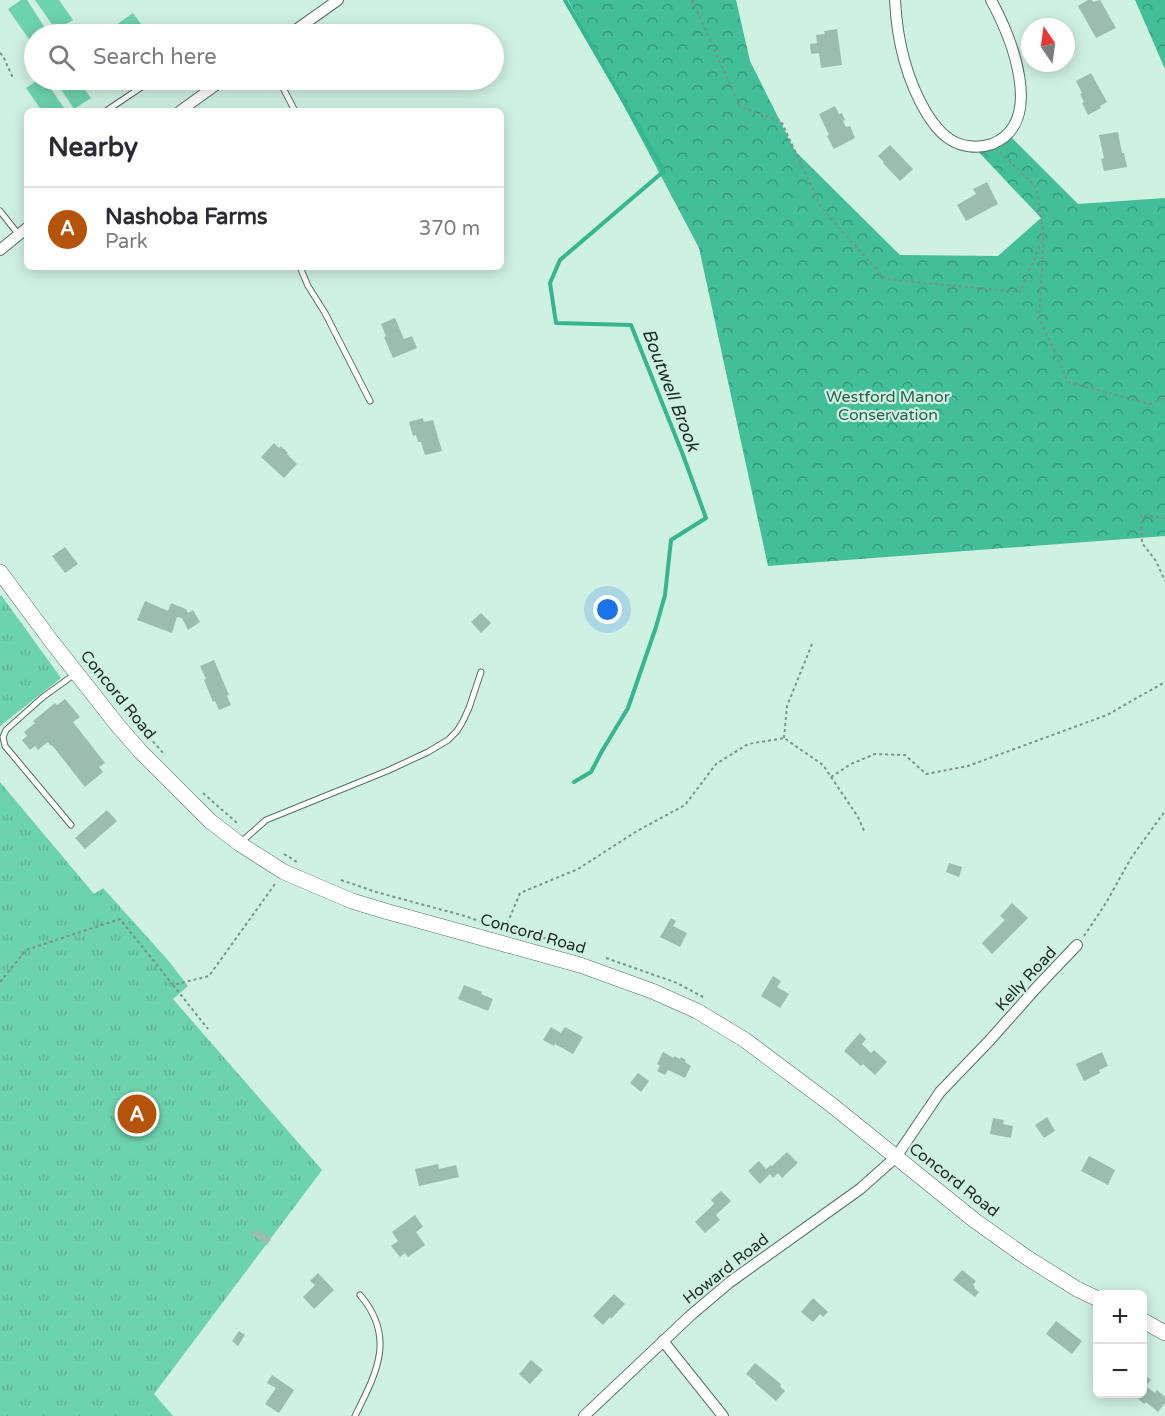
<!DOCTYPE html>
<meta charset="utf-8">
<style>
:root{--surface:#fff;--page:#f7f7f7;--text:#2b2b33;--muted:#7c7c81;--line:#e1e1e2;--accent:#b45309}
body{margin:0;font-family:"Varela Round",sans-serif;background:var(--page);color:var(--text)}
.controls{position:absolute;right:18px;bottom:18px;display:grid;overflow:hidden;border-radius:9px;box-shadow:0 3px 15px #0003}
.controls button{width:54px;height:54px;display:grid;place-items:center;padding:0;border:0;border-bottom:2px solid var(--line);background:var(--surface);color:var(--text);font:30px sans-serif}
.compass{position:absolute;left:1021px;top:18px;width:54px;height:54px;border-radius:50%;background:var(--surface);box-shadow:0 3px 15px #0003;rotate:347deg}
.you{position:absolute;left:608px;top:610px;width:21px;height:21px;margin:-15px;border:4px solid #fff;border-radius:50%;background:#1a73e8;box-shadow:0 0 0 9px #1a73e833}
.badge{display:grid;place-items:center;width:39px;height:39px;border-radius:50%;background:var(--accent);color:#fff;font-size:20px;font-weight:700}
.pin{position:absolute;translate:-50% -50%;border:3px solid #fff;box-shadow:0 2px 6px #0006}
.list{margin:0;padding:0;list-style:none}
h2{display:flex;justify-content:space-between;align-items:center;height:78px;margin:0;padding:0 24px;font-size:26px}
h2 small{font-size:20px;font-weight:400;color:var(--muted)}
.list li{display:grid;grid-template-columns:39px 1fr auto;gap:18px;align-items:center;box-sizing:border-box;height:84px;padding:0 24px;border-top:2px solid var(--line)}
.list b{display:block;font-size:22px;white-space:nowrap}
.list p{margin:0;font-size:20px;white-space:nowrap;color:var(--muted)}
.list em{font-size:20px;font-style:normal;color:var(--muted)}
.icon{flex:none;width:33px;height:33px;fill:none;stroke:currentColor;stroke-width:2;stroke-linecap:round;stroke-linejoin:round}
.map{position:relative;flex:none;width:1165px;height:1416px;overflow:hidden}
.search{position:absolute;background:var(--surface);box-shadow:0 3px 15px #0003;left:24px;top:24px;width:480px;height:66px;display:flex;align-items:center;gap:15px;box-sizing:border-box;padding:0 21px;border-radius:33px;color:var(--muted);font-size:22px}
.panel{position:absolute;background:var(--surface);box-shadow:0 3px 15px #0003;left:24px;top:108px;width:480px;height:162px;border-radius:9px}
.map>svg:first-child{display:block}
.forest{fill:url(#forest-crowns)}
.park{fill:url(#park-tufts)}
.garden{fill:#6dd2ae}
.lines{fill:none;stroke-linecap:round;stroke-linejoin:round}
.stream{stroke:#36b68f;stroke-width:4}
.building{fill:#9cbcaf}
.lane-casing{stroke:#527064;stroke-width:7}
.street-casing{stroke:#527064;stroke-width:12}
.secondary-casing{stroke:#527064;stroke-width:16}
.path{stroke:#7b9389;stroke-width:2;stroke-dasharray:3 3;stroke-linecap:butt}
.lane{stroke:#fff;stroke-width:5}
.street{stroke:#fff;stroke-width:10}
.secondary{stroke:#fff;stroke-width:15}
.labels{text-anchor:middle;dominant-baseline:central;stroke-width:4.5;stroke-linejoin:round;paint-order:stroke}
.park-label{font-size:16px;fill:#2f604f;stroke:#cff1e3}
.street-label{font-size:16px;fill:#1d2a25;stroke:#cff1e3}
.water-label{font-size:18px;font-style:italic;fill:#192e26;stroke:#cff1e3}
</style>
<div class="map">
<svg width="1165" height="1416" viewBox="0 0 1165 1416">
<defs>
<pattern id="forest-crowns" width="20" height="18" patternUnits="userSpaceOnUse" patternTransform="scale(1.5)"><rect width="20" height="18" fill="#42bf97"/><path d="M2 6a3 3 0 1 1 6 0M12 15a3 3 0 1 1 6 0" fill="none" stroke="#379b7b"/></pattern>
<pattern id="park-tufts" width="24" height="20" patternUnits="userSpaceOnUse" patternTransform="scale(1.5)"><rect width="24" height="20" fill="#6dd2ae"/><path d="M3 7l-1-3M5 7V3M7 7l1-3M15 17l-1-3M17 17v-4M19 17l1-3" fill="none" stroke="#5eb496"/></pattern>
</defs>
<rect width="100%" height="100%" fill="#cff1e3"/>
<g class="forest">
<path d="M568 0H736L750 61 795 151 900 255 998 256 1041 218 974 147 1007 133 1078 204 1165 198V536L768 566 699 248Z"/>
<path d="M1135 0H1165V69Z"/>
</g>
<g class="park">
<path d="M1 595 61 678 0 726V596Z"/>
<path d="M0 782 94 894 103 888 167 959 188 986 173 999 322 1170 154 1394 173 1416H0Z"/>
</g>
<g class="garden">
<path d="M21 0H27L49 34H34V44L33 45 8 9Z"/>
<path d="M35 0H59L73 20 56 30Z"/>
<path d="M133 13 148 34H122L116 25Z"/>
<path d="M38 80H45L66 111H42L26 88Z"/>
<path d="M55 80H78L91 98 74 109Z"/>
</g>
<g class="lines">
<path class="stream" d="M565 0 664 171 560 260 550 283 556 323 631 325 683 455 706 518 671 540 665 595 656 627 628 708 602 751 591 772 574 782"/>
</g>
<g class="building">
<path d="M1088 0H1092L1093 2 1100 0 1116 28 1096 38 1078 6Z"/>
<path d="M837 29 842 65 821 68 819 53 811 54 810 44 817 43 816 35 825 34 824 31Z"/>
<path d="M1091 73 1107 102 1100 106 1101 108 1088 115 1082 103 1084 102 1080 94 1082 93 1076 81Z"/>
<path d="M835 106 839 114 842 113 845 120 843 121 846 127 850 126 855 138 834 149 827 136 829 135 819 114Z"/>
<path d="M1118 132 1122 153H1124L1127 167 1104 171 1101 159 1104 158 1099 135Z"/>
<path d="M890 145 913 169 900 181 883 163 884 162 878 156Z"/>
<path d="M987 182 998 204 966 221 957 205 976 194 973 189Z"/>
<path d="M395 318 404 339 412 336 417 348 393 358 384 337 386 336 381 324Z"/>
<path d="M423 418 424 422 433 420 442 451 425 455 421 442H418L416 435 413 436 409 422Z"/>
<path d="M274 443 279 448 281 446 288 453 287 454 297 464 284 478 261 457Z"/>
<path d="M65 547 78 564 65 573 52 556Z"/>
<path d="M145 601 168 611 171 603 186 609 188 613 193 610 200 622 188 630 182 618 177 617 172 633 137 620Z"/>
<path d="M481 613 491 623 481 633 471 622Z"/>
<path d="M214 660 229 695 227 696 231 705 219 710 215 701 213 702 204 680 206 679 200 666Z"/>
<path d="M65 699 80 717 73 722 105 763 99 767 103 772 85 787 52 745 51 746 48 742 38 750 35 746 30 750 22 740 27 736 24 732 35 723 33 721 55 703 57 705Z"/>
<path d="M107 810 117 821 85 849 75 838Z"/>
<path d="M949 863 962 867 959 877 946 872Z"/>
<path d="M1012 903 1028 918 992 954 982 943 1005 920 1000 916Z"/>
<path d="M671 918 676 921 673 926 687 933 680 947 660 937Z"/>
<path d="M773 976 781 981 777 987 789 994 780 1008 761 996Z"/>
<path d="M464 985 482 992 481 994 493 999 488 1011 458 999Z"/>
<path d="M551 1027 561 1033 565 1027 583 1037 573 1054 555 1044 554 1046 543 1040Z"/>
<path d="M860 1033 866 1039 862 1044 871 1053 874 1050 887 1062 875 1075 863 1064 861 1066 844 1051Z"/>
<path d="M663 1052 674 1058V1056L680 1059 681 1057 686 1060 685 1062 691 1066 685 1078 668 1070 665 1075 657 1071 660 1066 657 1064Z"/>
<path d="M1102 1052 1108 1066 1099 1070 1100 1073 1084 1081 1076 1064Z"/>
<path d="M638 1073 649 1081 641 1092 630 1083Z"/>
<path d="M1047 1117 1055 1131 1044 1138 1035 1125Z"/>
<path d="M993 1118 1004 1120 1003 1124 1013 1126 1011 1138 990 1134Z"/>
<path d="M787 1152 798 1163 782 1178 778 1173 773 1178 770 1174 760 1184 748 1171 759 1161 766 1169 771 1165 772 1166Z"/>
<path d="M1089 1156 1115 1170 1108 1185 1081 1171Z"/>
<path d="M438 1164 439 1169 456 1165 459 1177 419 1186 415 1169Z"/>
<path d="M721 1191 731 1201 716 1215 720 1220 705 1233 695 1222 714 1204 711 1200Z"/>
<path d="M415 1215 423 1227 416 1232 425 1245 408 1257 405 1253 400 1257 391 1246 398 1241 392 1232Z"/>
<path d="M256 1229 271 1239 267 1245 252 1235Z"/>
<path d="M962 1270 976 1281 973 1285 975 1287 974 1288 979 1292 975 1297 953 1280Z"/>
<path d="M318 1273 334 1290 314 1309 303 1297 315 1285 310 1281Z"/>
<path d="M614 1294 625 1304 611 1319 610 1317 603 1325 593 1316Z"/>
<path d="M813 1298 828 1312 823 1317 820 1314 813 1322 801 1312Z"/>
<path d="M1056 1321 1082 1341 1072 1354 1046 1334Z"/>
<path d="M239 1331 245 1335 238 1346 232 1341Z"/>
<path d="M531 1360 543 1370 530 1384 519 1374Z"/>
<path d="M755 1363 781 1384 780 1386 785 1391 776 1401 755 1383 756 1382 746 1374Z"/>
<path d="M1142 1373 1151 1380 1146 1386 1155 1393 1157 1390 1165 1397V1403L1158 1412 1146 1402 1144 1404 1135 1396 1137 1394H1142Z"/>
<path d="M272 1375 294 1390 279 1413 265 1404 276 1388 267 1383Z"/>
</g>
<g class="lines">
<g class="lane-casing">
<g id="lane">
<path d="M203 80 211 88"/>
<path d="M276 80 282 86 295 111"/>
<path d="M106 111 152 80"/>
<path d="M0 211 19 235"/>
<path d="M300 267 308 286 325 313 370 401"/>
<path d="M71 825 5 746 3 737 6 730 43 697 75 674"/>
<path d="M241 842 266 820 387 771 428 752 448 740 457 731 463 721 469 708 481 672"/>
<path d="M355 1416C377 1372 396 1337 360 1295"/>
</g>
</g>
<g class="street-casing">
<g id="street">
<path d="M895 0C897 40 906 79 927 114 933 123 939 132 948 138 960 147 978 149 992 144 1047 122 1010 35 991 0"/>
<path d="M290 34 338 0"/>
<path d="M180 111 223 80"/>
<path d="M0 250 27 228"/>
<path d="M663 1341 723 1416"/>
<path d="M584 1416 691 1315 730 1282 860 1189 896 1157 940 1092 990 1040 1037 987 1077 945"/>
</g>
</g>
<g class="secondary-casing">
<g id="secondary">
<path d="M0 572 52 642 119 727 141 752 210 821 240 844 284 872 352 901 385 911 580 965 652 991 697 1011 745 1040 833 1106 974 1220 1026 1257 1077 1289 1098 1299"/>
<path d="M1142 1320 1165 1333"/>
</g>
</g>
<g class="path">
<path d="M692 0 740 107 781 121 821 207 885 279 1020 292 1044 236"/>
<path d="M0 53 3 56 13 78"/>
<path d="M1000 152 1036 187 1044 236 1039 318 1068 382 1150 404 1165 398"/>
<path d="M1165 518 1141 515 1142 543 1156 561 1165 581"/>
<path d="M125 710 165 755"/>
<path d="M784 738 787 706 812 644"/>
<path d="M831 777 851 764 875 754 905 755 926 774 968 766 1107 715 1165 682"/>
<path d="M203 793 237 823"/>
<path d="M284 854 297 862"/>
<path d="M341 880 376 892 465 916 482 922"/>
<path d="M502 928 525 932 569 946"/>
<path d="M505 929 520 893 578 869 637 831 685 805 716 764 748 744 784 738 823 765 858 817 865 833"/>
<path d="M1084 936 1106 903 1131 858 1165 811"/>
<path d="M606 958 677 983 703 997"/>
<path d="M0 982 26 950 120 919 173 985 209 976 275 884"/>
<path d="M173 985 208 1029"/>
</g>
<use href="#lane" class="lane"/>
<use href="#street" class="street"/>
<use href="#secondary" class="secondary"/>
</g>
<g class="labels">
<g class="park-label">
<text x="888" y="397">Westford Manor<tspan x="888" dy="18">Conservation</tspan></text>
</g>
<g class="street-label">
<text transform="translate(118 695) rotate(51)">Concord Road</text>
<text transform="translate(533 934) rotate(16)">Concord Road</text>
<text transform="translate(1026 979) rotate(-47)">Kelly Road</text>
<text transform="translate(954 1180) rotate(38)">Concord Road</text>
<text transform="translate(726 1269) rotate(-38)">Howard Road</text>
</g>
<g class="water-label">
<text transform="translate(671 390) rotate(69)">Boutwell Brook</text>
</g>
</g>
</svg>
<div class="controls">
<button>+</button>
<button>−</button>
</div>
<svg class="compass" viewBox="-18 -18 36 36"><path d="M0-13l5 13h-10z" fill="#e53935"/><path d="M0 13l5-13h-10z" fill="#7c7c81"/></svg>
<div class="you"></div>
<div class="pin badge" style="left:137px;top:1114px">A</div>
<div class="search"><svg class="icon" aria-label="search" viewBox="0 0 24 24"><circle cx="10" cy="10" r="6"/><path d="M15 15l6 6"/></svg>Search here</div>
<section class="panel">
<h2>Nearby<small></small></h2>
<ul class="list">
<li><span class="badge">A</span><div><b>Nashoba Farms</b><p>Park</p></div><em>370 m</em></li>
</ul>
</section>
</div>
